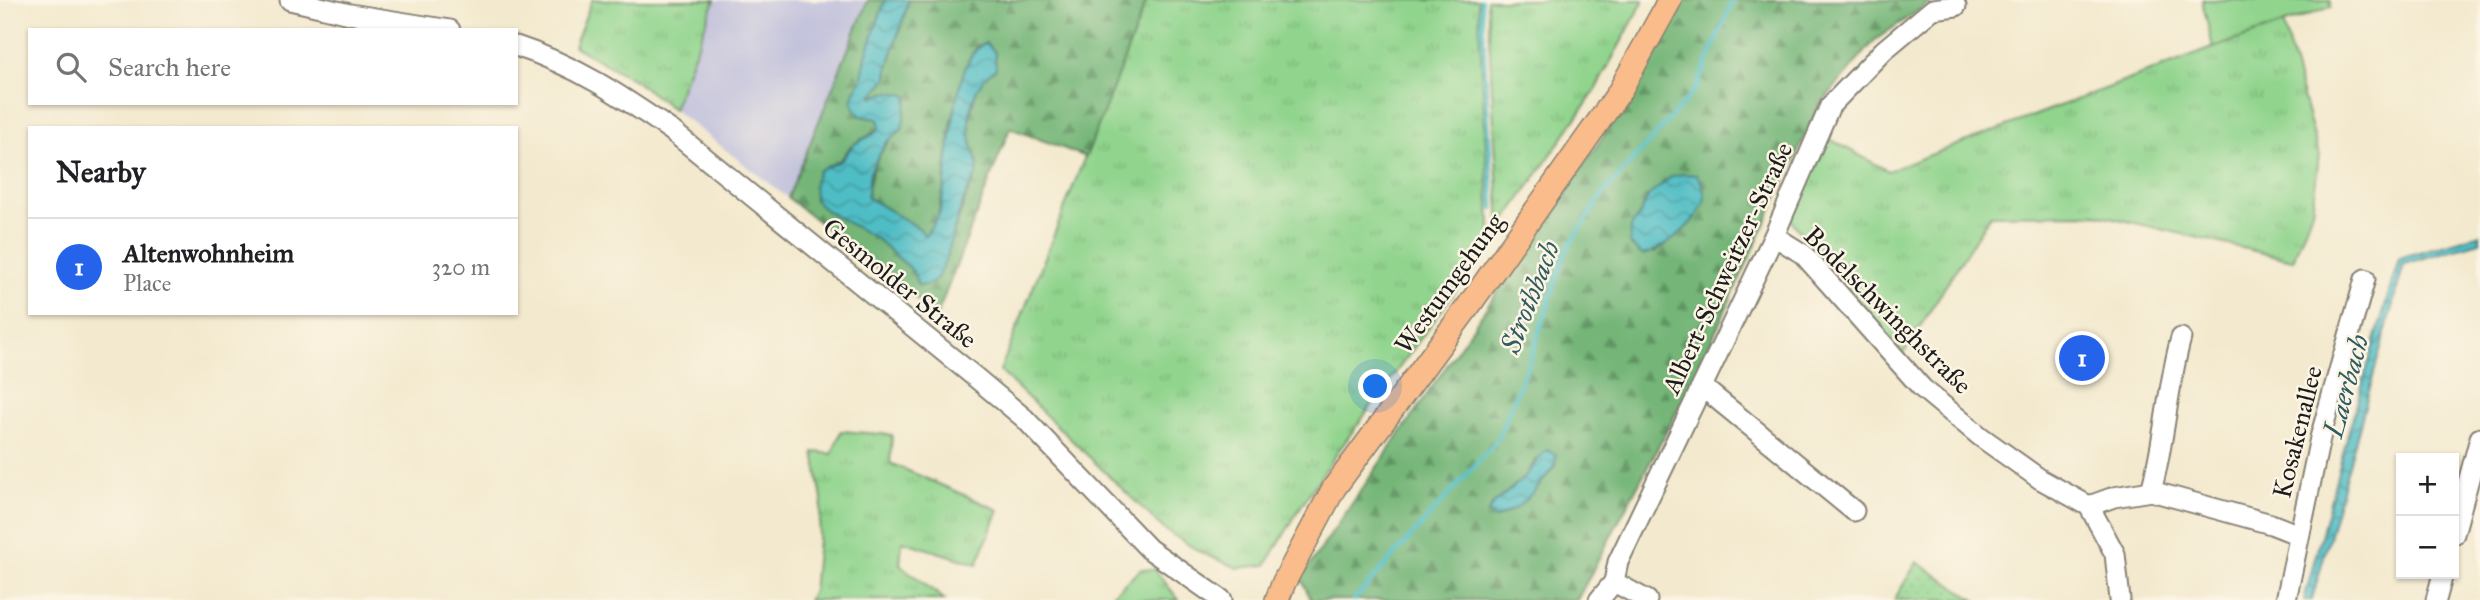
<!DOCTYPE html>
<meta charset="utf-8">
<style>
:root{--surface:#fff;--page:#f2f2f2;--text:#202124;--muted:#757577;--line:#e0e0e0;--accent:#2563eb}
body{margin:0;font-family:"IM FELL Great Primer",serif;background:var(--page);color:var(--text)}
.controls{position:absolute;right:21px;bottom:21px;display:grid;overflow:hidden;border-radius:0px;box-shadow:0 2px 5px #0004}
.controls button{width:63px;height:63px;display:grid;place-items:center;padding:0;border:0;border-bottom:2px solid var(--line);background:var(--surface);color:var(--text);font:35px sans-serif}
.you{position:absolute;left:1376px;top:387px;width:24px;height:24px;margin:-18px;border:5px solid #fff;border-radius:50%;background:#1a73e8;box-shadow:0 0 0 10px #1a73e833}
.badge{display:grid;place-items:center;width:46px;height:46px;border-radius:50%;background:var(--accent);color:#fff;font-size:23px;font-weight:700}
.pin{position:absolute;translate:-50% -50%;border:4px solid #fff;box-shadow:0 2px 7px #0006}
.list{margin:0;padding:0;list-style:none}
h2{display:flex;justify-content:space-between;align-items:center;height:91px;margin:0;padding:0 28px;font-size:30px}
h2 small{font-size:23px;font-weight:400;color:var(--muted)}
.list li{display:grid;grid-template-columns:46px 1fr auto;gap:21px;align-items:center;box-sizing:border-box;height:98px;padding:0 28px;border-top:2px solid var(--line)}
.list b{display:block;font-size:26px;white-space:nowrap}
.list p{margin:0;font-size:23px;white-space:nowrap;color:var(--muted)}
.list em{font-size:23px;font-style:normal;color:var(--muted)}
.icon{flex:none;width:38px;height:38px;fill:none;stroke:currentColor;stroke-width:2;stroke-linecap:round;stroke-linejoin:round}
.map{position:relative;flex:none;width:2480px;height:600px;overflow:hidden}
.search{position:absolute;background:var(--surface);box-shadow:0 2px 5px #0004;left:28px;top:28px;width:490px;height:77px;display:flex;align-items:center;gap:18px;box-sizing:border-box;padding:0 24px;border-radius:0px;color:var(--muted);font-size:26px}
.panel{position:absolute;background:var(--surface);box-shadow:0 2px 5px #0004;left:28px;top:126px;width:490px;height:189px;border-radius:0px}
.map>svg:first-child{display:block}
.industrial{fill:#c2c2dc}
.grass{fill:url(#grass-tufts);stroke:#567854;stroke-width:2}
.forest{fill:url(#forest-firs);stroke:#48694a;stroke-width:2;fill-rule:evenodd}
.park{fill:url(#park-dots);stroke:#567854;stroke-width:2}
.garden{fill:#90d48d;stroke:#567854;stroke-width:2}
.water{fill:url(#water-waves);stroke:#366c70;stroke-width:2}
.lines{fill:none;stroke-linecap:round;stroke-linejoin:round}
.stream{stroke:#4fbdc5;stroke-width:4.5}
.minor-casing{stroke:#888275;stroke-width:23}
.major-casing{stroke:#888275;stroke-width:26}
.minor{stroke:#fff;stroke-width:19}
.major{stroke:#f9bc8a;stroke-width:23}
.labels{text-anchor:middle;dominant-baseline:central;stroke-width:5;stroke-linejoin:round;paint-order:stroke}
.street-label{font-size:26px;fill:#1c1c1c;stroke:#fcf5e5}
.water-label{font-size:28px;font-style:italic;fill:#305c60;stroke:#fcf5e5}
</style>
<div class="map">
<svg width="2480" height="600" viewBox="0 0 2480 600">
<defs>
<pattern id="grass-tufts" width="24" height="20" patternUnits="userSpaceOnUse" patternTransform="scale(1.75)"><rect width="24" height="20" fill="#90d48d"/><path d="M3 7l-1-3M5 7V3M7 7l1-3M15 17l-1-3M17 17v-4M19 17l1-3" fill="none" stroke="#7cb579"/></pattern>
<pattern id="forest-firs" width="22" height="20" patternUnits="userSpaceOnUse" patternTransform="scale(1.75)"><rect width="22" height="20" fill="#74b678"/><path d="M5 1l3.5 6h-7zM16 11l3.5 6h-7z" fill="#5e9362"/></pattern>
<pattern id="park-dots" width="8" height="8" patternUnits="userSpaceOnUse" patternTransform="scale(1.75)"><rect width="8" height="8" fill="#90d48d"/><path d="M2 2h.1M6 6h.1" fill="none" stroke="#7cb579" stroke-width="1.8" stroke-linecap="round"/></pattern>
<pattern id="water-waves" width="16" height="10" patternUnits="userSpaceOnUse" patternTransform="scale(1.75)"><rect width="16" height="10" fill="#4fbdc5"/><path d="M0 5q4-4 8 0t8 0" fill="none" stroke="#41999f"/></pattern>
</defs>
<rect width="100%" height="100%" fill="#fcf5e5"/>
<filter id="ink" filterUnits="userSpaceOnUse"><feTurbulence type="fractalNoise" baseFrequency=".0143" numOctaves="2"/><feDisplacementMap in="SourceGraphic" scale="14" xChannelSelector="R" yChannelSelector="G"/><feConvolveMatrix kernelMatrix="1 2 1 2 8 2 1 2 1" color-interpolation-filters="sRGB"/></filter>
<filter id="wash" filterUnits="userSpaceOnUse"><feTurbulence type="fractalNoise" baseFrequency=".00686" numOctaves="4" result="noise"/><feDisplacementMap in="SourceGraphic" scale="28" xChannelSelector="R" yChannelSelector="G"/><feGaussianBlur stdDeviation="1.57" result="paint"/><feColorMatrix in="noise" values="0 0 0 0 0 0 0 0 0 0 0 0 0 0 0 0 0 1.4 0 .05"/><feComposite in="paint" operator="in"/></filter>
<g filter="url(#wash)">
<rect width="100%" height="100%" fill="#f3e9ce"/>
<path class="industrial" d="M715 0H868L788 198 673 109Z"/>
<g class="grass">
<path d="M592 0H715L673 109 634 80 574 46Z"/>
<path d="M1147 0H1478L1491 242 1334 457 1303 503 1266 565 1238 568 1202 553 1165 530 1000 371Z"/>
<path d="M1487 0H1644L1593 94 1500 228Z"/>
<path d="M2283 24 2319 155 2312 211 2293 260 2097 214 1990 215 1903 354 1789 218 1830 139 1888 171 2213 48Z"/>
<path d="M841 431 892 435 890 463 999 510 977 564 902 541 900 565 945 600H808L813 591 822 500 814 452 832 454Z"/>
<path d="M1141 569 1155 570 1179 600H1106Z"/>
</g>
<g class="forest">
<path d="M868 0H885L866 56 862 78 854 93 867 117 878 119 880 127C872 136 863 137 854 144 841 154 848 159 827 166L825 210 877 239 912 270 936 280 978 165 971 145 969 120 976 90 987 74 986 43 978 45 968 61 951 124 945 183 938 215 925 237 920 229 867 197C871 166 878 150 902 129L884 93 875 97 872 96 887 78 888 66 909 0H1147L1086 157 1010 128 937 315 788 198Z"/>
<path d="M1683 0H1934L1875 40 1819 106 1691 385 1577 600H1311L1301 578 1574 180 1651 63ZM1648 196 1686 225 1655 253 1631 227 1641 212ZM1536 460 1543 479 1535 490 1488 513 1492 505 1525 477Z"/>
</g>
<path class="park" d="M1917 562 1975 600H1894Z"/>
<path class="garden" d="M2202 0H2330L2331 7 2213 48Z"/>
<g class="water">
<path d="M885 0H909L888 66 887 78 872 96 875 97C887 91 895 91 908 96L902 129 885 144 870 172 867 197 920 229 925 236C929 230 936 221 939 214 951 180 949 54 986 43L995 52 996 69C971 84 965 120 972 146 973 153 978 160 978 167 977 178 969 187 965 197 953 223 952 253 937 278 932 285 926 286 918 285L912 270 877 239 825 210 815 200 814 182 819 170 841 161 854 144 874 134 880 127 878 119 861 116 857 112 852 102 854 93 862 78 866 56Z"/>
<path d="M1682 174 1697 175C1703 185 1708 196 1702 207 1692 226 1663 251 1642 255L1630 244 1631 227 1641 213 1648 196 1672 176Z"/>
<path d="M2480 234V242L2404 264 2312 600H2304L2348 434 2399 258Z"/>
<path d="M1546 450 1556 454 1555 466 1535 490 1518 507 1495 519 1488 513 1492 505 1525 477Z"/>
</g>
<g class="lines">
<g class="stream">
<path d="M1481 0 1493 208"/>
<path d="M1354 600 1496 442 1530 360 1566 251 1602 195 1696 89 1733 0"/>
</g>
</g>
</g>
<g filter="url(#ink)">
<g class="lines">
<g class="minor-casing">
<g id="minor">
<path d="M290 0 350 14 450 30"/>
<path d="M516 46C577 66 620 95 672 131L975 377 1024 418 1149 549 1222 600"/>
<path d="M1774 236 1803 254 1922 388 1981 437 2040 479 2089 506 2115 554 2120 600"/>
<path d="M1700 389 1711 394 1854 511"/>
<path d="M2151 491C2165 441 2167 388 2181 338"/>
<path d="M2089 506 2114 497 2151 491 2271 524 2299 535"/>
<path d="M2454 534 2480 438"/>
<path d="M1614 582 1647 600"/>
<path d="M1599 600 1614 582 1618 562 1774 236 1830 106 1884 50 1933 9 1956 6"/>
<path d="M2286 600 2320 438 2365 279"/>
<path d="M2436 600 2443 574"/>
</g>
</g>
<g class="major-casing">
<path id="major" d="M1277 600 1284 582 1334 488 1470 304 1618 94 1670 0"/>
</g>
<use href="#minor" class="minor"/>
<use href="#major" class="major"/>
</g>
</g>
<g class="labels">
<g class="street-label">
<text transform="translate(1727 268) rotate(-65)">Albert-Schweitzer-Straße</text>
<text transform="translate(900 283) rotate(39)">Gesmolder Straße</text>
<text transform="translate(1449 283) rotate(-54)">Westumgehung</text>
<text transform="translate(1888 310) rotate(45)">Bodelschwinghstraße</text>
<text transform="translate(2297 432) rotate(-76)">Kosakenallee</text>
</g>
<g class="water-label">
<text transform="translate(1530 297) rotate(-69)">Strothbach</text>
<text transform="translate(2346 386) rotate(-75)">Laerbach</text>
</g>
</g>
</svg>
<div class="controls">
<button>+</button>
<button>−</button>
</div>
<div class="you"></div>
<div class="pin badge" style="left:2082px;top:358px">1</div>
<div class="search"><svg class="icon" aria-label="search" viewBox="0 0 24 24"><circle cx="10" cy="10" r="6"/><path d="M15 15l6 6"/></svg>Search here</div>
<section class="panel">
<h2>Nearby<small></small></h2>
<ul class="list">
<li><span class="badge">1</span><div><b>Altenwohnheim</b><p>Place</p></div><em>320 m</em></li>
</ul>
</section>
</div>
